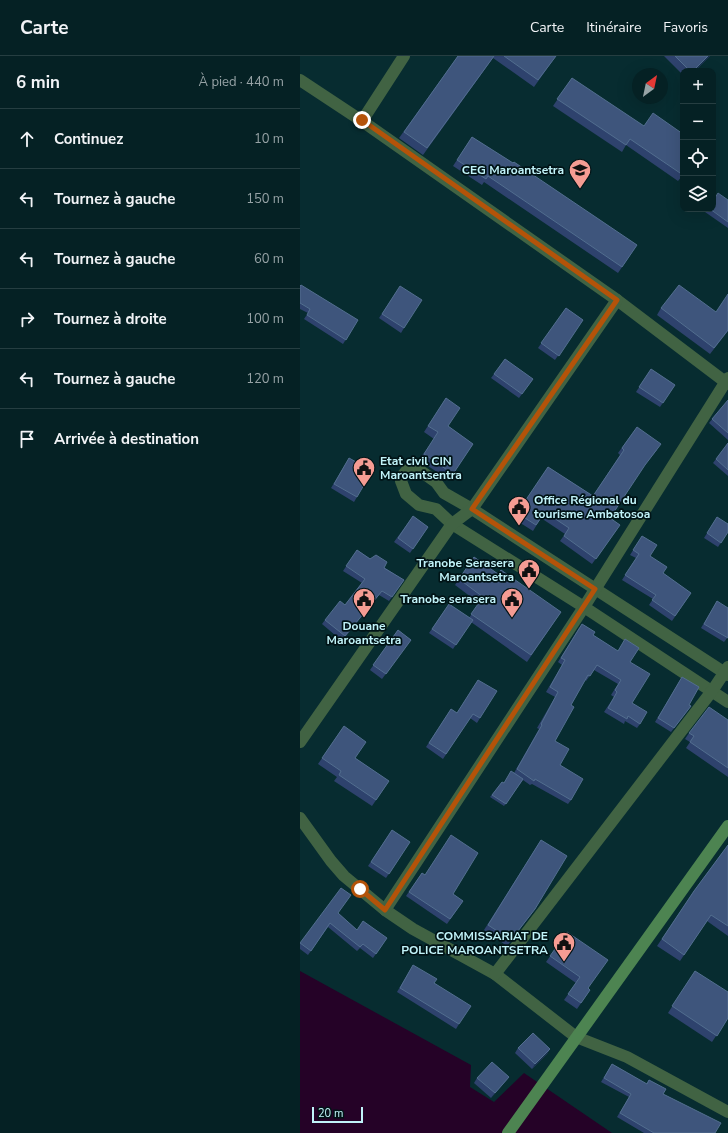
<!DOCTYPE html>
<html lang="fr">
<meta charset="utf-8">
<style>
:root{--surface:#052124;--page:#132e31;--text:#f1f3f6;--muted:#97a3a6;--line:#263e41}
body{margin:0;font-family:"Nunito Sans",sans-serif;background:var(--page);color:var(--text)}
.controls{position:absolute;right:12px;top:12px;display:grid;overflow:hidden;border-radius:8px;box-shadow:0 4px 16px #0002}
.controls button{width:36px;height:36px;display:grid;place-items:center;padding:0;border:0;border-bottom:1px solid var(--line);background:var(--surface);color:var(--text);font:20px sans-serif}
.compass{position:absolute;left:332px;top:12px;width:36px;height:36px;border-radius:50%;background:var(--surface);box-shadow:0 4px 16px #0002;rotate:33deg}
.scale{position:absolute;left:12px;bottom:10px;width:51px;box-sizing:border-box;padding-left:4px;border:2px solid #c1f3f9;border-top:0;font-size:11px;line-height:14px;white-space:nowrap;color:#c1f3f9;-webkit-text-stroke:3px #001316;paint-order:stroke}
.stop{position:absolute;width:12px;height:12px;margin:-9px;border:3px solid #b45309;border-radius:50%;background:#fff}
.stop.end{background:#b45309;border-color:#fff;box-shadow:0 1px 4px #0008}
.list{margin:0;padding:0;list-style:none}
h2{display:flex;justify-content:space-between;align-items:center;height:52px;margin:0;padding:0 16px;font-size:17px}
h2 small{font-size:13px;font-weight:400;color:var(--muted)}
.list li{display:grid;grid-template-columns:26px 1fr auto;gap:12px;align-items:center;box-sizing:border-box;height:60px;padding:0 16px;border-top:1px solid var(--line)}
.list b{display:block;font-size:15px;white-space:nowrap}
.list em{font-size:13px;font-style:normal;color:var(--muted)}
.icon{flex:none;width:22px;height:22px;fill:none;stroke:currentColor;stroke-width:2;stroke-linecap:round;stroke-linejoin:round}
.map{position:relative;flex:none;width:428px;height:1077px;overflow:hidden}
header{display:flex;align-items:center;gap:24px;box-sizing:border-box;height:56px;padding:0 20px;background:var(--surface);border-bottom:1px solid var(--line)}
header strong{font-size:19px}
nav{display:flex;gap:22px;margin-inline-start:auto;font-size:14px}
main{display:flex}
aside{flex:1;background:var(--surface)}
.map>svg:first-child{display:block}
.water{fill:#250227}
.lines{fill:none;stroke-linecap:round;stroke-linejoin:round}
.street{stroke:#416343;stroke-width:12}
.secondary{stroke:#4d8451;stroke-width:12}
.wall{fill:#2e426d}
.shaded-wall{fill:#18314e}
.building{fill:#3e557c;stroke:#526e8f}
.route{stroke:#b45309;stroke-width:5}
.labels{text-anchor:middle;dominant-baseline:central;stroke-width:3.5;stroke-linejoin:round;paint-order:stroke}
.poi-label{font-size:12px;font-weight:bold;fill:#c1f3f9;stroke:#001316;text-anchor:end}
</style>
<header>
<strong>Carte</strong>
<nav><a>Carte</a><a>Itinéraire</a><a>Favoris</a></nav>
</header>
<main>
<aside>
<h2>6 min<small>À pied · 440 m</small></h2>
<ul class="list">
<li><svg class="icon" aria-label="ahead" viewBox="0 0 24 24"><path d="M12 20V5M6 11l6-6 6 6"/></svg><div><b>Continuez</b></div><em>10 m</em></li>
<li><svg class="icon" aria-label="left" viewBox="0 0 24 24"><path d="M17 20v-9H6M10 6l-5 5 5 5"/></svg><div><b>Tournez à gauche</b></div><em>150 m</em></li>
<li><svg class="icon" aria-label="left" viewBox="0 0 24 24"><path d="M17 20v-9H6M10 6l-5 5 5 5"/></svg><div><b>Tournez à gauche</b></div><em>60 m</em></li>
<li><svg class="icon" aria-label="right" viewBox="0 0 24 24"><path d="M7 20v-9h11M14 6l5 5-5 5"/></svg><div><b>Tournez à droite</b></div><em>100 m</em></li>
<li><svg class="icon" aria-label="left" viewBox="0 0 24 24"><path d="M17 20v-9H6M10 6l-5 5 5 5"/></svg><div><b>Tournez à gauche</b></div><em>120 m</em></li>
<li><svg class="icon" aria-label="arrive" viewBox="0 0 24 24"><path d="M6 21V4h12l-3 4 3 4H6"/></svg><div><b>Arrivée à destination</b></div></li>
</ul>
</aside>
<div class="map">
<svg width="428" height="1077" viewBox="0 0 428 1077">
<rect width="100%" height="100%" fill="#072c30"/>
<path class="water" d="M0 915 171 1009 170 1031 194 1046 224 1017 312 1077H0Z"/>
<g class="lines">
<g class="street">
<path d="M0 24 62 65 317 244 428 328"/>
<path d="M62 65 104 0"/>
<path d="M428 619 172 453 144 437 136 426 122 416 117 414H107L102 420 101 425 106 438 119 449 136 453 152 468 284 551 428 646"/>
<path d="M0 686 152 468 172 453 317 244"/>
<path d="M0 762 31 805 44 820 85 854 113 873 195 918 276 981 327 1001 428 1056"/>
<path d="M85 854 284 551 428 322"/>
<path d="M195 918 412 635 428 611"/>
</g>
<path class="secondary" d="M208 1077 428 770"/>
</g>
<g class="wall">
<path d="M158 0H256L234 31 193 2 123 99 99 82Z"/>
<path d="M364 0H410L395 15H383V19Z"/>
<path d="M272 22 383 119 378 125 326 89 322 96 253 50Z"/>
<path d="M172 81 337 189 318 217 184 126 182 129 153 110Z"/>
<path d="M428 144V172L405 156 407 153H413Z"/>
<path d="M0 230 58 264 43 288 4 263 8 257 0 253Z"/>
<path d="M97 235 104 272 101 277 79 262Z"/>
<path d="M266 252 283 264 255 304 238 292Z"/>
<path d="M361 252 416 256 428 275 410 298 357 259Z"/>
<path d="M205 303 233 323 219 342 191 322Z"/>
<path d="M351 313 375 329 360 351 336 336Z"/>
<path d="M146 342 148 370 173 388 149 424 119 404 134 383 124 376Z"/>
<path d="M428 344V384L409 367Z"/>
<path d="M337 371 357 394 342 412 310 462 320 469 292 508 260 485 265 478 241 462 233 475 214 463 248 411 293 440 320 399 318 397Z"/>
<path d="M428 387V420L413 407Z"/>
<path d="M49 402 57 441 54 446 31 432Z"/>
<path d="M113 460 128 471 110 497 94 486Z"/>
<path d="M417 461 428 476 418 491 404 482Z"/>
<path d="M342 480 350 500 363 517 391 537 372 565 349 549 353 543 322 524 336 502 330 499Z"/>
<path d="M57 494 104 524 89 545 79 539 42 585 22 568 25 564 45 549 62 527 43 515Z"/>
<path d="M174 501 198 518 261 556 227 606 171 566 153 593 129 577 149 548 169 562 179 547 155 529Z"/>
<path d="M417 545 428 581 424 586 401 572Z"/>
<path d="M279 572 293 579 330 606 332 647 340 668 337 672 325 665 324 668 304 656 314 641 311 639 318 628 294 614 286 625 285 624 271 649 255 685 260 709 271 744 268 748 232 728 230 729 223 724 204 750 190 741 202 726 204 727 214 717 239 673 237 672 255 641 246 636 262 609 258 606Z"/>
<path d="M98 574 111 584 82 623 70 614Z"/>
<path d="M382 621 389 649 391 650 371 676 355 666Z"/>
<path d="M178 624 180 662 177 667 170 662 143 703 126 691 151 653 157 657Z"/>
<path d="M428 664V721L386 692 390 686 385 683 389 677Z"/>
<path d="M44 670 55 702 89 725 72 750 34 725 37 721 18 708Z"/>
<path d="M92 774 110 786 86 822 68 810Z"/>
<path d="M241 784 231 858 207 890 184 874Z"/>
<path d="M428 789V880L407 865 380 905 357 890 394 835Z"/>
<path d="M122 817 163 845 147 868 106 840Z"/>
<path d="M38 857 57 874 87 882 73 902 60 892 57 895 28 871 8 899 0 893V888Z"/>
<path d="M267 876 288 932 290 934 277 953 264 944 276 927 246 906Z"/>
<path d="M113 909 134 927 159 968 156 973 97 936Z"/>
<path d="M391 921 428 962 412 986 368 957Z"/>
<path d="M218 992 250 993 247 998 232 1013 215 997Z"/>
<path d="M312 1008 346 1028 349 1024 363 1038 415 1077H344L317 1061 329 1041 301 1026Z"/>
<path d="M209 1021 191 1042 174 1027 177 1022Z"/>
</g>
<g class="shaded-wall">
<path d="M408 0H410L395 15H393Z"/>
<path d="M82 535 79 539 42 585 45 580Z"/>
<path d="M250 993 247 998 232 1013 235 1008Z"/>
<path d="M209 1021 206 1025 191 1042 195 1037Z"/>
</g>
<g class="building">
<path d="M158 0H194L127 92 104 76Z"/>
<path d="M204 0H256L238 24Z"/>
<path d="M375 0H408L393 15H390Z"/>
<path d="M272 22 344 70 353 57 383 78V119L330 83 326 89 257 43Z"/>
<path d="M172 81 213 107 214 106 337 189 322 211 188 120 186 123 157 104Z"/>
<path d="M418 137 428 144V166L410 153H413V145Z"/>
<path d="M1 229 58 264 46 284 7 259 10 253 0 247V230Z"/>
<path d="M379 229 416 256 428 238V274L414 292 361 252Z"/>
<path d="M100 230 122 244 104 272 82 258Z"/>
<path d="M266 252 283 264 259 300 241 287Z"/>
<path d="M205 303 233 323 222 338 194 318Z"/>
<path d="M351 313 375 329 363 347 339 331Z"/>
<path d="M146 342 160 352 148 370 173 388 153 418 124 398 138 376 128 370Z"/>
<path d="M428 344V377L412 363Z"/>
<path d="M337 371 361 388 345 409 310 462 320 469 296 503 264 480 269 472 245 456 236 469 217 457 248 411 293 440 324 394 322 392Z"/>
<path d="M428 387V414L416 403Z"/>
<path d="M49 402 72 415 57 441 34 428Z"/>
<path d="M113 460 128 471 113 493 98 482Z"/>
<path d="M417 461 428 468V476L421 487 407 477Z"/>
<path d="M342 480 357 489 350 500 367 511 363 517 391 537 375 560 352 544 356 539 325 519 339 498 333 494Z"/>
<path d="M57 494 70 503 76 499 87 506 84 512 104 524 92 541 82 535 45 580 25 564 40 545 45 549 65 523 46 510Z"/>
<path d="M174 501 198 518 201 514 261 556 231 599 171 558 183 541 159 523Z"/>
<path d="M417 545 428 552V582L404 568Z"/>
<path d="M149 548 173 564 156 589 132 573Z"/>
<path d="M282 568 295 576 293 579 318 595 325 583 339 592 330 606 350 618 332 647 347 656 340 668 328 660 327 663 308 652 317 636 315 634 321 624 297 609 290 620 288 619 271 649 274 651 255 685 269 693 260 709 283 723 271 744 235 723 234 725 217 713 242 669 241 668 258 636 250 631 265 604 261 602Z"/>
<path d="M98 574 111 584 86 618 73 609Z"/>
<path d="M382 621 399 631 389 649 391 650 374 672 358 662Z"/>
<path d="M178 624 197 635 180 662 173 658 146 698 129 687 151 653 157 657Z"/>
<path d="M409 651 428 664V712L390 686 394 680 389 677Z"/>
<path d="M44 670 66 686 55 702 89 725 76 744 39 719 41 715 22 702Z"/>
<path d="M211 715 223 723 206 748 192 739 202 726 204 727Z"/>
<path d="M92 774 110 786 89 818 71 806Z"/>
<path d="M151 779 178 797 153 838 163 845 150 863 109 836 122 817 125 819Z"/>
<path d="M241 784 267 800 235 853 211 884 188 869Z"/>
<path d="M428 789V870L411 859 384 899 362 883 394 835Z"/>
<path d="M41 832 51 839 38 857 57 874 63 865 87 882 76 898 63 888 60 891 30 867 11 895 0 887Z"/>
<path d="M267 876 308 904 288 932 290 934 281 947 268 938 280 921 250 900Z"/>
<path d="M113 909 137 923 134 927 171 950 159 968 100 932Z"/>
<path d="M395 915 428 936V962L417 980 372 950Z"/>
<path d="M233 977 250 993 235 1008 218 992Z"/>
<path d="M192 1006 209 1021 195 1037 177 1022Z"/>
<path d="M312 1008 347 1028 349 1024 366 1033 363 1038 421 1067 415 1077H354L320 1057 331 1038 304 1022Z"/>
</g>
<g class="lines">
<path class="route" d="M60 833 85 854 295 533 172 453 317 244 62 64"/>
</g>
<defs>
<g id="school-pin" transform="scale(1.15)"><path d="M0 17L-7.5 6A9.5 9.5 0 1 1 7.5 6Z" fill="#f59c93" stroke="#001316"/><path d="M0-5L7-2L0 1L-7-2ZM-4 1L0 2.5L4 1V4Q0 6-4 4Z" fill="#111"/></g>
<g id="civic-pin" transform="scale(1.15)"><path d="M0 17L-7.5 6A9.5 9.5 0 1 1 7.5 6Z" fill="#f59c93" stroke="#001316"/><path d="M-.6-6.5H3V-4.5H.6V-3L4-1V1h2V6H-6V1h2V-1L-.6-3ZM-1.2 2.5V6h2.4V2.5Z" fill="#111"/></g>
</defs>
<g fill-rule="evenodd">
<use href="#school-pin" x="280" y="114"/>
<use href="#civic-pin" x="64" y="412"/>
<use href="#civic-pin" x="219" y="451"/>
<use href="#civic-pin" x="229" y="514"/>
<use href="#civic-pin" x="64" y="543"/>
<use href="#civic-pin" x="212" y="543"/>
<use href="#civic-pin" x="264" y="887"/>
</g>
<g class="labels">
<g class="poi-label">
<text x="264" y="114">CEG Maroantsetra</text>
<text x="80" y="405" text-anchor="start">Etat civil CIN<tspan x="80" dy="14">Maroantsentra</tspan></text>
<text x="234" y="444" text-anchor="start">Office Régional du<tspan x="234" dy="14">tourisme Ambatosoa</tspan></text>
<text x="214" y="507">Tranobe Serasera<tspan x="214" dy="14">Maroantsetra</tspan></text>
<text x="196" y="543">Tranobe serasera</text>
<text x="64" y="570" text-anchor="middle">Douane<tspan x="64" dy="14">Maroantsetra</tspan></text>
<text x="248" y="880">COMMISSARIAT DE<tspan x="248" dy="14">POLICE MAROANTSETRA</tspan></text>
</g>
</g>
</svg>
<div class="controls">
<button>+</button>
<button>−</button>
<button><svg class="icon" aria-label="locate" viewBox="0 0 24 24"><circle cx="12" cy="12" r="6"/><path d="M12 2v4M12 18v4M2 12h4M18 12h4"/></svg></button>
<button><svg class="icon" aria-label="layers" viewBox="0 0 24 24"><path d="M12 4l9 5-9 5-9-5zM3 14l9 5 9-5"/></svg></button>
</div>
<svg class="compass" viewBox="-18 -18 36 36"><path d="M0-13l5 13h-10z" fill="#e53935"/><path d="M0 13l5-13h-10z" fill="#97a3a6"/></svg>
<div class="scale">20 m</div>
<div class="stop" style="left:60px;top:833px"></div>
<div class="stop end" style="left:62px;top:64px"></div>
</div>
</main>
